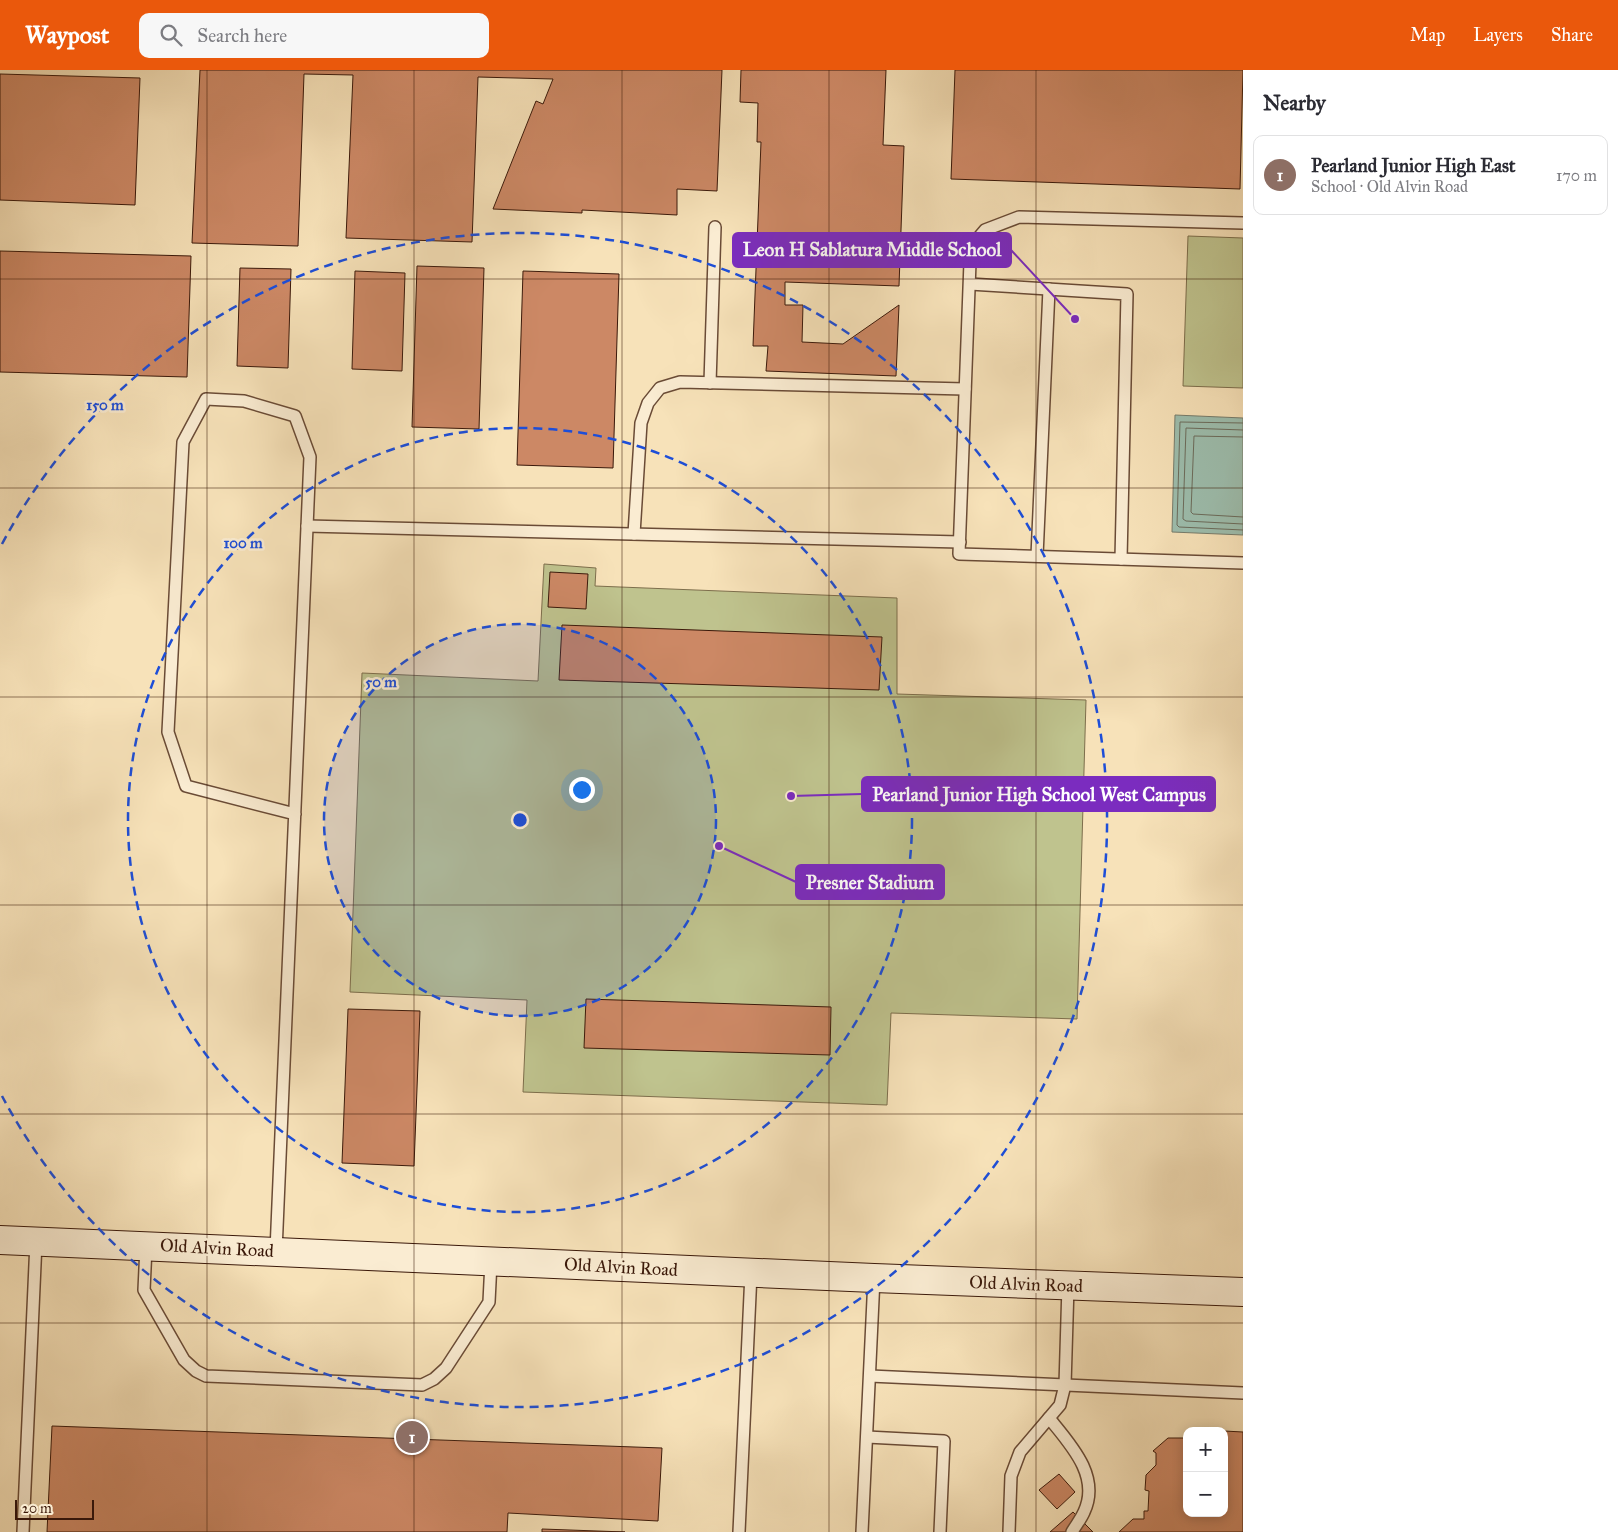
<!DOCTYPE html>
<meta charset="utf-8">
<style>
:root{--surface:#fff;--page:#f7f7f7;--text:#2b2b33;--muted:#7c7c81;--line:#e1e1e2;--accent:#ea580c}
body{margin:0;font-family:"IM FELL Great Primer",serif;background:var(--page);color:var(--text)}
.controls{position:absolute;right:15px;bottom:15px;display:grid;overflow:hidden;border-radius:10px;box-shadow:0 2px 12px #0003}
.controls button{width:45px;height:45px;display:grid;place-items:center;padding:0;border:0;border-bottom:1px solid var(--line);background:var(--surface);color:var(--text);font:25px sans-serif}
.scale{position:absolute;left:15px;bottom:12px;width:79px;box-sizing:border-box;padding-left:5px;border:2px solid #3b190a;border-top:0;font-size:14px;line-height:18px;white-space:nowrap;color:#3b190a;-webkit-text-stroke:4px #faecd2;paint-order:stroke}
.you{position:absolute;left:581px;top:719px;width:18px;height:18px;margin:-12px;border:4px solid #fff;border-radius:50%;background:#1a73e8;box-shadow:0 0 0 8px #1a73e833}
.badge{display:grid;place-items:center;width:32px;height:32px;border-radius:50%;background:var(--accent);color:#fff;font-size:16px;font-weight:700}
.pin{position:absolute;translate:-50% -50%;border:2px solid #fff;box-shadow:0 1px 5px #0006}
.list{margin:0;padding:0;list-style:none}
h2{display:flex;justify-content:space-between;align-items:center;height:65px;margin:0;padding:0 20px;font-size:21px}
h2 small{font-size:16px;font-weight:400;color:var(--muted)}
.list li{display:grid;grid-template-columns:32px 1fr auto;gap:15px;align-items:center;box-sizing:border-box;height:80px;margin:0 10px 10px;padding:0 10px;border:1px solid var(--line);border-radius:10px}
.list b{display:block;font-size:19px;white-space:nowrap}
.list p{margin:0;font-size:16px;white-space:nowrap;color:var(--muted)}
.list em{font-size:16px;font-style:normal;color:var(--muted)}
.icon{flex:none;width:28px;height:28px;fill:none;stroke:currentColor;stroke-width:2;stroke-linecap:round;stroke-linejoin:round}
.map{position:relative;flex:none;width:1243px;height:1462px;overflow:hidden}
header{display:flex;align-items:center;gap:30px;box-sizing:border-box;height:70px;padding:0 25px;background:var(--accent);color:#fff}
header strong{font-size:24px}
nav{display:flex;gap:28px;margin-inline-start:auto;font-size:18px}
.search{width:350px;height:45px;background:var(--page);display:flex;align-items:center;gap:12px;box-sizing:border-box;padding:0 18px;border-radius:10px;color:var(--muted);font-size:19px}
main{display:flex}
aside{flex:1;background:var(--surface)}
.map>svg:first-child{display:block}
.green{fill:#bfc38e;stroke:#7d6e4c}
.water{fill:#9dbeae;stroke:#767c6c}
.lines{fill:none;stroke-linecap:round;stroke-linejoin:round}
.shore{stroke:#6c6c5c;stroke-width:1}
.building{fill:#cc8865;stroke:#3b190a}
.lane-casing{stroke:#6a4b36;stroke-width:14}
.secondary-casing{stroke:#3b190a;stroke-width:30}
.lane{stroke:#faecd2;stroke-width:11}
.secondary{stroke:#faecd2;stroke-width:28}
.grid{fill:none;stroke:#3b190a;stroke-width:1;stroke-opacity:0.55}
.ring{fill:none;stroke:#1d4ed8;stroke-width:2.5;stroke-dasharray:9 6}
.labels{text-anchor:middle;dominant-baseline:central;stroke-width:5;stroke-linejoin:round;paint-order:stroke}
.street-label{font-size:18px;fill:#3b190a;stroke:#faecd2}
.centre{fill:#1d4ed8;stroke:#faecd2;stroke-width:2.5}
.ring-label{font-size:15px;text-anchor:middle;font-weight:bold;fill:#1d4ed8;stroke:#faecd2;stroke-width:5;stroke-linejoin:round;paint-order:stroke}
.leader{fill:none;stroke:#7b2cbf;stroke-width:2}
.callout-dot{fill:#7b2cbf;stroke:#faecd2;stroke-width:2}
.callout{fill:#7b2cbf;stroke:#7b2cbf;stroke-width:2}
.callout-label{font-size:19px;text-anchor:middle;font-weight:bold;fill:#fff}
</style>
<header>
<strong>Waypost</strong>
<div class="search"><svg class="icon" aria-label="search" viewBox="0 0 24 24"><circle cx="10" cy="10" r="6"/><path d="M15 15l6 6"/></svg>Search here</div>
<nav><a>Map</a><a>Layers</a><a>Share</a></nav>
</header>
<main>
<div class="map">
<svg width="1243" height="1462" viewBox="0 0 1243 1462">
<rect width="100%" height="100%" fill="#f7e2b9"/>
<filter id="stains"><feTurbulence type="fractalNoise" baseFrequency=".004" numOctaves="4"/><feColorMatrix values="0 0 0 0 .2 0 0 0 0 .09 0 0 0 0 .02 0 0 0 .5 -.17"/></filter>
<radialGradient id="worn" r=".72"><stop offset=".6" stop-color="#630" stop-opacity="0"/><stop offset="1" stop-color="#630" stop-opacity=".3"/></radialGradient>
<g class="green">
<path d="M1188 166 1243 168V318L1183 316Z"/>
<path d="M544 494 596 498 595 516 897 528V624L1086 630 1077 949 891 943 887 1035 523 1022 527 930 350 922 362 603 538 611Z"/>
</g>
<path class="water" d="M1175 345 1243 348V465L1172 462Z"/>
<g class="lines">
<g class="shore">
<path d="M1243 353 1180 352 1177 455 1179 457 1243 460"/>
<path d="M1243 360 1186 358 1183 449 1186 451 1243 454"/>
<path d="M1243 367 1194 366 1191 442 1193 444 1243 447"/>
</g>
</g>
<g class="building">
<path d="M200 0H722L717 121 677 119V145L582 140V143L493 139 536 31 543 34 553 9 478 7 472 172 346 168 353 5 304 4 298 176 192 173Z"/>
<path d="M741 0H886L883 75 904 76 899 216 785 212V235H803L802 272 843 274 899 235 896 306 766 301 768 276H753L761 72H757L758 33 740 32Z"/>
<path d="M955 0H1243L1240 119 951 109Z"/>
<path d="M0 4 140 8 135 135 0 130Z"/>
<path d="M0 181 191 186 187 307 0 302Z"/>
<path d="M417 196 484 198 479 359 412 357Z"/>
<path d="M240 198 291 199 288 298 237 296Z"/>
<path d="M355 201 405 203 402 301 352 299Z"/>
<path d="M523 201 619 204 613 398 517 395Z"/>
<path d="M550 502 588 504 586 539 548 537Z"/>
<path d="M562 555 882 567 879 620 559 610Z"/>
<path d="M586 929 831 937 830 985 584 978Z"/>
<path d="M348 939 420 941 414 1096 342 1093Z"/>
<path d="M52 1356 662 1378 658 1451 508 1443 507 1462H47Z"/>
<path d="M1224 1361 1243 1362V1462H1119L1133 1449H1144V1441H1148L1149 1421 1145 1420 1146 1405 1156 1395V1383L1153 1381 1168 1368H1185L1187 1366V1443H1224Z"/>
<path d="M1059 1404 1075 1422 1057 1439 1039 1420Z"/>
<path d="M1073 1442 1093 1462H1050Z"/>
<path d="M542 1459 625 1462H542Z"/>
</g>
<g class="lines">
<g class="lane-casing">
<g id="lane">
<path d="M1243 153 1019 147 985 160 974 173 970 192 959 484 1243 493"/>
<path d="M970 214 1127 224 1121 489"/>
<path d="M710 313 715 157"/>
<path d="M307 456 960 472"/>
<path d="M634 464 641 353 648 333 660 318 680 312 965 319"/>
<path d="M1037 486 1049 219"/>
<path d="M146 1177 144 1220 184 1290 196 1301 206 1306 422 1315 434 1309 446 1298 489 1232 491 1192"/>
<path d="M276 1181 310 387 295 346 244 331 206 329 183 372 168 662 186 716 295 744"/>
<path d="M870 1306 1243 1323"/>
<path d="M1049 1348C1070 1374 1101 1406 1084 1442 1081 1449 1076 1455 1072 1462"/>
<path d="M867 1367 944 1371 940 1462"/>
<path d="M23 1462 36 1172"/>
<path d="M739 1462 751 1203"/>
<path d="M862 1462 874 1208"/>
<path d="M1009 1462 1011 1406 1020 1382 1060 1335 1065 1315 1068 1216"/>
</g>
</g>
<g class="secondary-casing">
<path id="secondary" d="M0 1170 874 1208 1243 1222"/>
</g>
<use href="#lane" class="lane"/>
<use href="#secondary" class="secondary"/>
</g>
<path class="grid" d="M207 0V1462M414 0V1462M622 0V1462M829 0V1462M1036 0V1462M0 209H1243M0 418H1243M0 627H1243M0 835H1243M0 1044H1243M0 1253H1243"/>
<circle cx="520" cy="750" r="196" fill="#1d4ed8" fill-opacity=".12"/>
<g class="ring">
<circle cx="520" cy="750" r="196"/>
<circle cx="520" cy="750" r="392"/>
<path d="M2 474A587 587 0 1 1 2 1026"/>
</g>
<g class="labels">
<g class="street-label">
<text transform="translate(217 1178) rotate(3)">Old Alvin Road</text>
<text transform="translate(621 1197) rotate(3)">Old Alvin Road</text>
<text transform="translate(1026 1214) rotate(2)">Old Alvin Road</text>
</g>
</g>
<circle cx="520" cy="750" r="8" class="centre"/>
<g class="ring-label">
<text x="105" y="340">150 m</text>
<text x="243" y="478">100 m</text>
<text x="381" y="617">50 m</text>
</g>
<path class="leader" d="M1075 249L1011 180M791 726L862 724M719 776L796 812"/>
<g class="callout-dot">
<circle cx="1075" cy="249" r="5"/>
<circle cx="791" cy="726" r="5"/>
<circle cx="719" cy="776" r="5"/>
</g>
<g class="callout">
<rect x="733" y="163" width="278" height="34" rx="5"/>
<rect x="862" y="707" width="353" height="34" rx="5"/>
<rect x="796" y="795" width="148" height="34" rx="5"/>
</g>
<g class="callout-label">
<text x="872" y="186">Leon H Sablatura Middle School</text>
<text x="1039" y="731">Pearland Junior High School West Campus</text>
<text x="870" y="819">Presner Stadium</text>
</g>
<rect width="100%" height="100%" filter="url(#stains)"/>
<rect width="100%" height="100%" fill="url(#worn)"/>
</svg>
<div class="controls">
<button>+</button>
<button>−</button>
</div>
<div class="scale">20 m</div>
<div class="you"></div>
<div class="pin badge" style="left:412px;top:1367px;background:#8d6e63">1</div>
</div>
<aside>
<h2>Nearby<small></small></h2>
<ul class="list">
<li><span class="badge" style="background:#8d6e63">1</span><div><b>Pearland Junior High East</b><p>School · Old Alvin Road</p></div><em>170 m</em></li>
</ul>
</aside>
</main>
